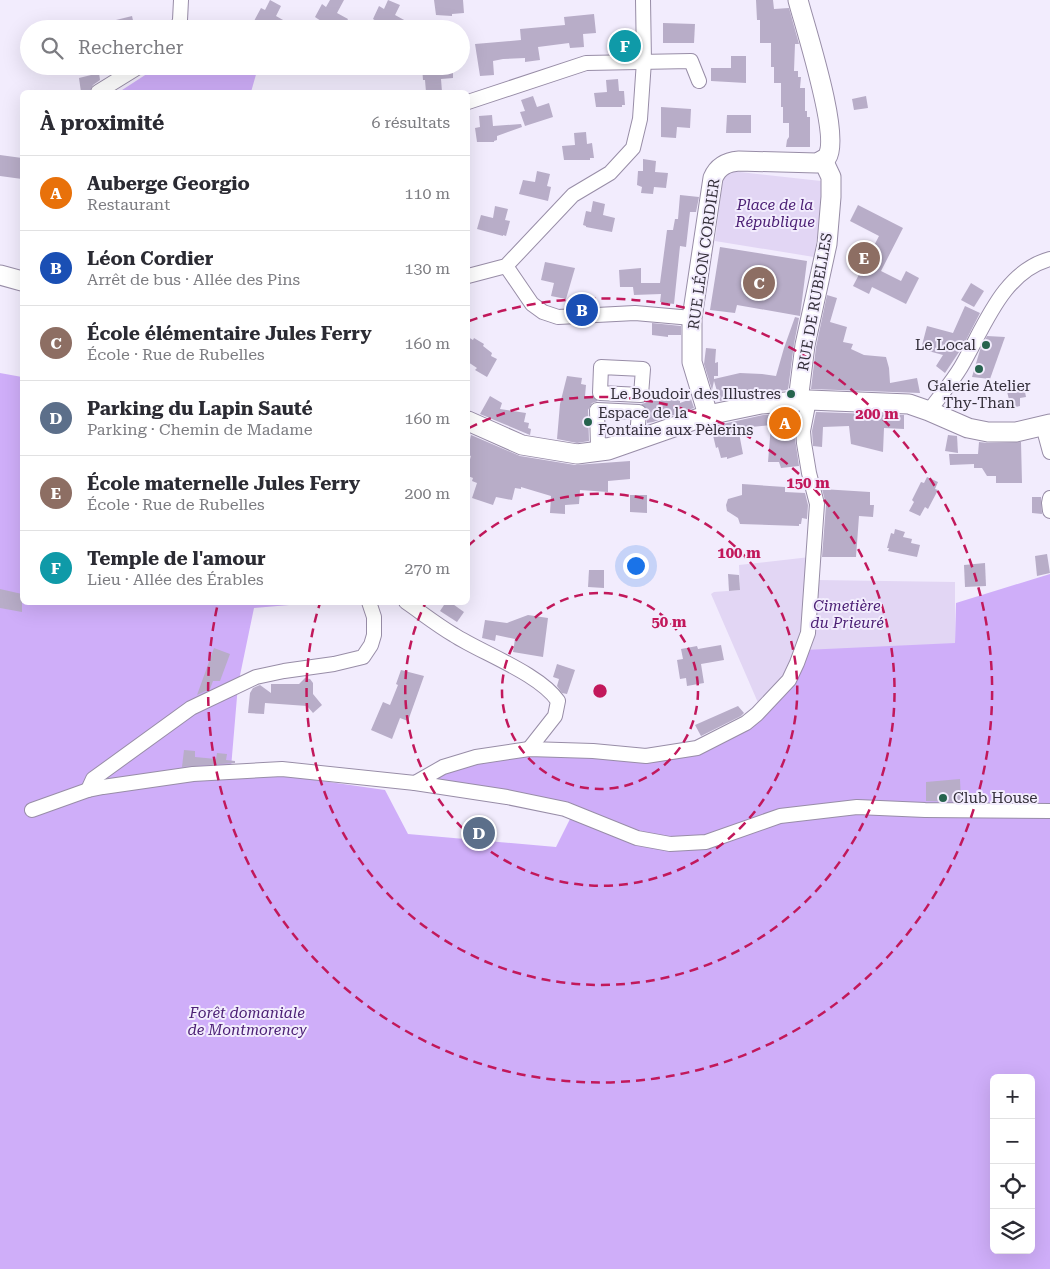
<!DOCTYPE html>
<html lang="fr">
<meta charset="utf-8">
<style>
:root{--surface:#fff;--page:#f7f7f7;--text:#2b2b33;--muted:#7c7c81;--line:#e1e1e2;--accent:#0b8043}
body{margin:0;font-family:"Roboto Serif",serif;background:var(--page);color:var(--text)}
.controls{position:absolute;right:15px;bottom:15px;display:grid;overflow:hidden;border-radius:8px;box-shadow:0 5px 20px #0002}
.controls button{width:45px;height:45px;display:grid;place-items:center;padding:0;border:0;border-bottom:1px solid var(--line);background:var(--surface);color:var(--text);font:25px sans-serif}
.you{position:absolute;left:635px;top:565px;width:18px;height:18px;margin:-12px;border:4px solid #fff;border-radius:50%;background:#1a73e8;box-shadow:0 0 0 8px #1a73e833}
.badge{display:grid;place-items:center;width:32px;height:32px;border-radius:50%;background:var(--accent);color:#fff;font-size:16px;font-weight:700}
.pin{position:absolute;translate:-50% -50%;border:2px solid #fff;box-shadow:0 1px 5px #0006}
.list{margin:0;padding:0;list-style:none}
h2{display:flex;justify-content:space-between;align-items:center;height:65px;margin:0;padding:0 20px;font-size:21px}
h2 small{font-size:16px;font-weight:400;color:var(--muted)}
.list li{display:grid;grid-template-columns:32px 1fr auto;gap:15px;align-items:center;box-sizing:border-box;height:75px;padding:0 20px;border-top:1px solid var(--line)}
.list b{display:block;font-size:19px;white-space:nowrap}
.list p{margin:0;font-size:16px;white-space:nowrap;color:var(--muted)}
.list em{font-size:16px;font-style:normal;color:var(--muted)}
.icon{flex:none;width:28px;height:28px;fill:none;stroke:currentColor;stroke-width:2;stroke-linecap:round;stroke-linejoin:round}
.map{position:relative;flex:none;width:1050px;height:1269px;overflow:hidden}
.search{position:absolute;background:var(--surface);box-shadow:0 5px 20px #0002;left:20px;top:20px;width:450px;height:55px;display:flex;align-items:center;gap:12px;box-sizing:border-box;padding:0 18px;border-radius:28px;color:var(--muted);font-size:19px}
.panel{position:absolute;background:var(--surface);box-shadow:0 5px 20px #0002;left:20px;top:90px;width:450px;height:515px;border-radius:8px}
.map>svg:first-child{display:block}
.green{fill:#e2d6f4}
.forest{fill:#cfaef9;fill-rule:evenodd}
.building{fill:#b8adc8}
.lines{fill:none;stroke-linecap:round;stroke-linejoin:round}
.street-casing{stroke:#988da7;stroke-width:16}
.secondary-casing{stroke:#988da7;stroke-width:21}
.street{stroke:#fff;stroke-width:14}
.secondary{stroke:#fff;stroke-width:19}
.ring{fill:none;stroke:#c2185b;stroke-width:2.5;stroke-dasharray:9 6}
.poi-dot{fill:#26634e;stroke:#f2ecfd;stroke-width:2}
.labels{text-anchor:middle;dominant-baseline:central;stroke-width:4;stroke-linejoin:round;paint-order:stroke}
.park-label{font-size:15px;font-style:italic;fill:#4c2075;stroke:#f2ecfd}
.street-label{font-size:15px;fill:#342f3a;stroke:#f2ecfd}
.poi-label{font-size:15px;fill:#342f3a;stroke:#f2ecfd;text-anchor:end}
.centre{fill:#c2185b;stroke:#f2ecfd;stroke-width:2.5}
.ring-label{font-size:15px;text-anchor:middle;font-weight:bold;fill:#c2185b;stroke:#f2ecfd;stroke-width:4;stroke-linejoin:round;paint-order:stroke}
</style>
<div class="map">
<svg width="1050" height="1269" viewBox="0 0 1050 1269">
<rect width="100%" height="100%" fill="#f2ecfd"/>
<g class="green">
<path d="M731 171 821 181 824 190 814 257 715 241 723 179Z"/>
<path d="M810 557 805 625 790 675 759 705 711 594 714 592 740 590 739 565Z"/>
<path d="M816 580 955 582V643L961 806 697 748 788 687Z"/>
</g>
<g class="forest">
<path d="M159 66H181L207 71 230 67 257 71 251 92H119Z"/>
<path d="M0 373 22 377V602L313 603 254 608 238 685 231 768 385 790 408 834 556 847 574 811 415 783 476 757 569 751 698 748 746 723 804 650 955 643 956 603 1050 574V1269H0ZM994 1078H1031V1250H994Z"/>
</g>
<g class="building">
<path d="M270 0 281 6 276 16 299 29H266L256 23 254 21 261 8 265 10Z"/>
<path d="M330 0H344L337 13 348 19 343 29H333L315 17 322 4 326 7Z"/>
<path d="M388 0 400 5 395 15 406 21 401 29H387L375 22 376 21 373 19 379 6 384 9Z"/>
<path d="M434 0H463L464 13 452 14V16L436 15Z"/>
<path d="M756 0H773L774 9 789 8 799 44H795L794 71H798V77H801L800 88H805V111H807V117H810V147H786L787 140 789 137V123H783V107H781V83H774V67H771V43H760V20H757Z"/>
<path d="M594 14 596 33 583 34 584 47 570 48 569 43 538 47 540 60 525 62V58L503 59 493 61 494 75 480 76 475 44 521 40 520 29 565 25 564 17Z"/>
<path d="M132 16 135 29H96V25Z"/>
<path d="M663 23 695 24 694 43H663Z"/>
<path d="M630 36 631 51 621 52 619 37Z"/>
<path d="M731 56H746V83L711 81V68H731Z"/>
<path d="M422 66H453V78L441 79 442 92H426L425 80H423Z"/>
<path d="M99 73 100 80 93 85 90 91 81 92 79 78Z"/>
<path d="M618 79 619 91H624L625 105H622V107H596L594 93 607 92 606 80Z"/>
<path d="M533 96 537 107 549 103 553 117 525 126 520 112 525 111 521 100Z"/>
<path d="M866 96 868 108 854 110 852 99Z"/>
<path d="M661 107 691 109 690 128 677 127 676 138 661 137Z"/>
<path d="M492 115 493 126 521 124 522 127 497 136V140L494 141V142H477L475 128 480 127 479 116Z"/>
<path d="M727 115H751V133H726Z"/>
<path d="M586 132 587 144 592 143 594 158H590V160H564L562 146 575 145 574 133Z"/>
<path d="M0 155 22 158V179L0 176Z"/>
<path d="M643 159 656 161 655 172 668 173 666 188 654 187 653 194 641 193 642 187 637 185 638 171H643Z"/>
<path d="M537 171 550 174 547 186 551 187 548 201 519 194 523 180 535 182Z"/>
<path d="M680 195 699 197 696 212H690L686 247 680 246 674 304 660 302 661 294 634 295 633 287H620L619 270 641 268V283H660L667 230H673L675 219H678Z"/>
<path d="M593 201 605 204 603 215 615 218 612 232 586 227V226L583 225 586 211 591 212Z"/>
<path d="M858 205 903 228 881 271 901 281 906 271 919 278 906 304 872 287 869 294 853 286 879 236 850 221Z"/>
<path d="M495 206 508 209 505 220 510 221 506 236 503 235V236L477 229 481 215 493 218Z"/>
<path d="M720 247 807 261 800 316 737 305 735 313 710 310Z"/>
<path d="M545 262 575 268 566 299 551 296 554 283 541 280Z"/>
<path d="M971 283 984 291 974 307 961 300Z"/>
<path d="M827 295 837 298 830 322 847 327 843 342 853 344 851 349 864 355 886 357 889 368 890 383 917 378 920 393 811 389 816 347Z"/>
<path d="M965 306 980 313 963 346 945 373 936 366 943 355 921 349 927 326 953 333Z"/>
<path d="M795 317 799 318 794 344 788 390 759 393 720 401 714 381 712 390 704 364 706 348 716 349 715 363 718 362V376H714V379L740 373 762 374 776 376 784 348Z"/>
<path d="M652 323 681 326V335H668V337L652 335Z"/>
<path d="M987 336 1005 337 990 379 972 377 980 350Z"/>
<path d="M468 337 473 340 474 338 484 344 483 346 492 353 491 356 497 359 487 377 475 370 477 368 468 362Z"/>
<path d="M567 376 582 378 581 384 586 385 585 396H592L598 401 592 403 588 410 589 441 577 443 557 439 560 404Z"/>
<path d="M1023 382 1026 397 1020 398V406L1011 408 1005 383 1012 385Z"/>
<path d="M490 396 502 403 500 409 526 413 524 422 529 423 528 428 531 429 530 435 480 414Z"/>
<path d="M680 397V403L691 399 694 408 653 422 647 423V409L641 404 645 403 649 399Z"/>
<path d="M798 412 794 432 799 466 781 468 779 462H768L771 425 741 428 739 433 743 454 727 459V457L721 458 718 447 716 448 712 431 706 432 705 428 763 415Z"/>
<path d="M816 412 904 415V429L884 428 883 452 851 444 849 426 823 427 822 447 813 446 812 431Z"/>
<path d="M471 435 520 456 575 465 630 461V479L608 481V492L580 490 579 504 565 505V514L550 513 551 496 521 487V489L515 488 512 500 496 497 493 505 472 498 477 483 472 481 473 478 468 476V466L471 456 468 455V449Z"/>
<path d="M948 435 957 436 958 453 945 451Z"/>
<path d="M979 442 988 443 1021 442 1022 483H996V476H987L982 468H974V464L950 465 949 454H978Z"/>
<path d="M927 477 938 482 935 489 938 490 928 509 925 507 920 516 909 511 914 502 912 500 921 482 924 483Z"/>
<path d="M742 484 785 487V492L805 493 808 505 807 519 802 518 801 524H799V526L740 524 738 518 727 511 726 505 728 499 742 495Z"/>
<path d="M822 489 870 492V505H874L873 517 859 516 856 557H822L826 505Z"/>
<path d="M630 495H647V513L630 512Z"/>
<path d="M1032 497H1041L1042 514 1032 513Z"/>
<path d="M895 529 905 532 903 537 912 539 911 543 920 545 917 557 888 551 889 548H887L891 533 894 534Z"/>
<path d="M1047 554 1050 573 1037 576 1035 556Z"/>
<path d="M985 563 986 586 965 587 964 565Z"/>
<path d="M589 570H604V588L588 587Z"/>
<path d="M728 574 739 575 740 590 729 591Z"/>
<path d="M0 589 22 594V612L0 608Z"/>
<path d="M446 602H450L464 612 457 622 440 611Z"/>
<path d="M528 615 548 618 543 657 513 652 515 639 496 635 495 641 482 638 485 620 507 623Z"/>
<path d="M721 645 724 660 701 664 704 683 687 686 686 678 680 679 677 660 683 659 681 649 697 646 698 649Z"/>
<path d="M214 648 230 654 220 681H213L210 689 197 695Z"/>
<path d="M557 664 575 670 567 694 562 693 557 686 559 679 553 677Z"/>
<path d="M401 670 424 676 408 721 400 718 392 739 371 730 383 702 390 705 398 685 396 684Z"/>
<path d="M305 678 310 679 313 683V694L322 705 313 713 307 706 265 703 264 714 248 713 250 693 253 688 260 685 271 693V684H299Z"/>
<path d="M738 706 744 713 741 716 701 736 695 725Z"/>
<path d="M184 750 195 751V757L216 759 217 753 227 754 226 760 235 761V763L182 767Z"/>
<path d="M960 779 961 802 926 801V782Z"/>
</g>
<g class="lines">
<g class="street-casing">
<g id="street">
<path d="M177 29 180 20 181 0"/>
<path d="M98 92 140 66"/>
<path d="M468 102 586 63 691 61 699 81"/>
<path d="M506 266 532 304 543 312 558 317 635 313 692 318"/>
<path d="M468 276 506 266 573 195 610 173 633 148 640 119 644 61 643 0"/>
<path d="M601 367 643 369 641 395 600 393Z"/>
<path d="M597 410 639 412 637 437 609 445 598 446Z"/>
<path d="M929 411C940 396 952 382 961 367 984 328 1002 272 1050 259"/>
<path d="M1043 426 1050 452"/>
<path d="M1050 498 1049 503 1050 511"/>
<path d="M406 602C422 613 437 625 454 635 482 653 540 674 558 701L555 716 529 749"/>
<path d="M415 783 443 767 476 757 529 749 593 751 646 756 697 748 746 723 757 714 789 680 797 663 808 633 817 504 809 473 804 443 803 431 809 400"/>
<path d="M88 790 93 779 191 708 256 677 284 671 334 664 363 657 371 645 374 635V617L369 602"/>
<path d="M32 810 88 790 103 787 193 774 282 769 415 783 507 797 565 809 637 838 670 844 706 842 780 816 857 807 925 810 1050 811"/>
</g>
</g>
<g class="secondary-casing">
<g id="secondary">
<path d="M0 275 22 281"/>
<path d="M798 401 805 345 827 244 831 197V177L823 160"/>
<path d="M708 415 692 362V318L713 178C718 166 727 162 739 161L817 163C820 161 824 160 827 157 841 137 805 27 798 0"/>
<path d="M468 421 522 445 577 454 608 450 708 415 761 404 809 400 909 404 929 411 968 428 988 432H1016L1050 424"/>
</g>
</g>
<use href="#street" class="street"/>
<use href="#secondary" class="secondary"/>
</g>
<g class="ring">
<circle cx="600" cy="691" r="98"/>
<path d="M468 546A196 196 0 1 1 425 604"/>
<path d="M469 428A294 294 0 1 1 320 603"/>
<path d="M469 321A392 392 0 1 1 218 603"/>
</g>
<g class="poi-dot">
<circle cx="986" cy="345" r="5"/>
<circle cx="979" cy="369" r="5"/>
<circle cx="791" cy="394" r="5"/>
<circle cx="588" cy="422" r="5"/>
<circle cx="943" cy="798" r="5"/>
</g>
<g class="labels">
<g class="park-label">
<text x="775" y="205">Place de la<tspan x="775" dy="17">République</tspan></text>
<text x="847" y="606">Cimetière<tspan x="847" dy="17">du Prieuré</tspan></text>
<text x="247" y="1013">Forêt domaniale<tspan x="247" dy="17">de Montmorency</tspan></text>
</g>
<g class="street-label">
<text transform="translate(704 254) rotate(-82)">RUE LÉON CORDIER</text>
<text transform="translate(815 302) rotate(-80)">RUE DE RUBELLES</text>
</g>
<g class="poi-label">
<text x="976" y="345">Le Local</text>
<text x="979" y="386" text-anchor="middle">Galerie Atelier<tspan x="979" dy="17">Thy-Than</tspan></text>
<text x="781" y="394">Le Boudoir des Illustres</text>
<text x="598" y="413" text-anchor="start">Espace de la<tspan x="598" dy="17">Fontaine aux Pèlerins</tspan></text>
<text x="953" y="798" text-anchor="start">Club House</text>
</g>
</g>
<circle cx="600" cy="691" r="8" class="centre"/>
<g class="ring-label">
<text x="877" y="419">200 m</text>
<text x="808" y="488">150 m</text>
<text x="739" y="558">100 m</text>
<text x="669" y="627">50 m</text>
</g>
</svg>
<div class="controls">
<button>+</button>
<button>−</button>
<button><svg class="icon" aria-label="locate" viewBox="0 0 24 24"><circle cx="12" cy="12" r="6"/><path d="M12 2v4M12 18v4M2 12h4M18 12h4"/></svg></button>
<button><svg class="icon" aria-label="layers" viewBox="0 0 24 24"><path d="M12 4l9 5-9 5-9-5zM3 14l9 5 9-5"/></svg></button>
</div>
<div class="you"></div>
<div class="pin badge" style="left:785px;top:423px;background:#e8710a">A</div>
<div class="pin badge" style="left:582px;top:310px;background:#1a4fb4">B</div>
<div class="pin badge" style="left:759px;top:283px;background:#8d6e63">C</div>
<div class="pin badge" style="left:479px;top:833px;background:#5c6f8a">D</div>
<div class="pin badge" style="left:864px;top:258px;background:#8d6e63">E</div>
<div class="pin badge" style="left:625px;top:46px;background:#0f9aa8">F</div>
<div class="search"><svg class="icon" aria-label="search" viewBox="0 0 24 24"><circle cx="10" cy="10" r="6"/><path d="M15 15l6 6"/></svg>Rechercher</div>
<section class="panel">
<h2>À proximité<small>6 résultats</small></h2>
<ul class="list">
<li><span class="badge" style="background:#e8710a">A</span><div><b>Auberge Georgio</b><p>Restaurant</p></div><em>110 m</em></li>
<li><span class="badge" style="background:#1a4fb4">B</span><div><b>Léon Cordier</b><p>Arrêt de bus · Allée des Pins</p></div><em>130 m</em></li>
<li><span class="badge" style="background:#8d6e63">C</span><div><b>École élémentaire Jules Ferry</b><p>École · Rue de Rubelles</p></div><em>160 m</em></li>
<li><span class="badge" style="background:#5c6f8a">D</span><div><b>Parking du Lapin Sauté</b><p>Parking · Chemin de Madame</p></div><em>160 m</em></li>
<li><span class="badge" style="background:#8d6e63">E</span><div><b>École maternelle Jules Ferry</b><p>École · Rue de Rubelles</p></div><em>200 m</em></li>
<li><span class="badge" style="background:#0f9aa8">F</span><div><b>Temple de l'amour</b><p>Lieu · Allée des Érables</p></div><em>270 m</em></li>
</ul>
</section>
</div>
